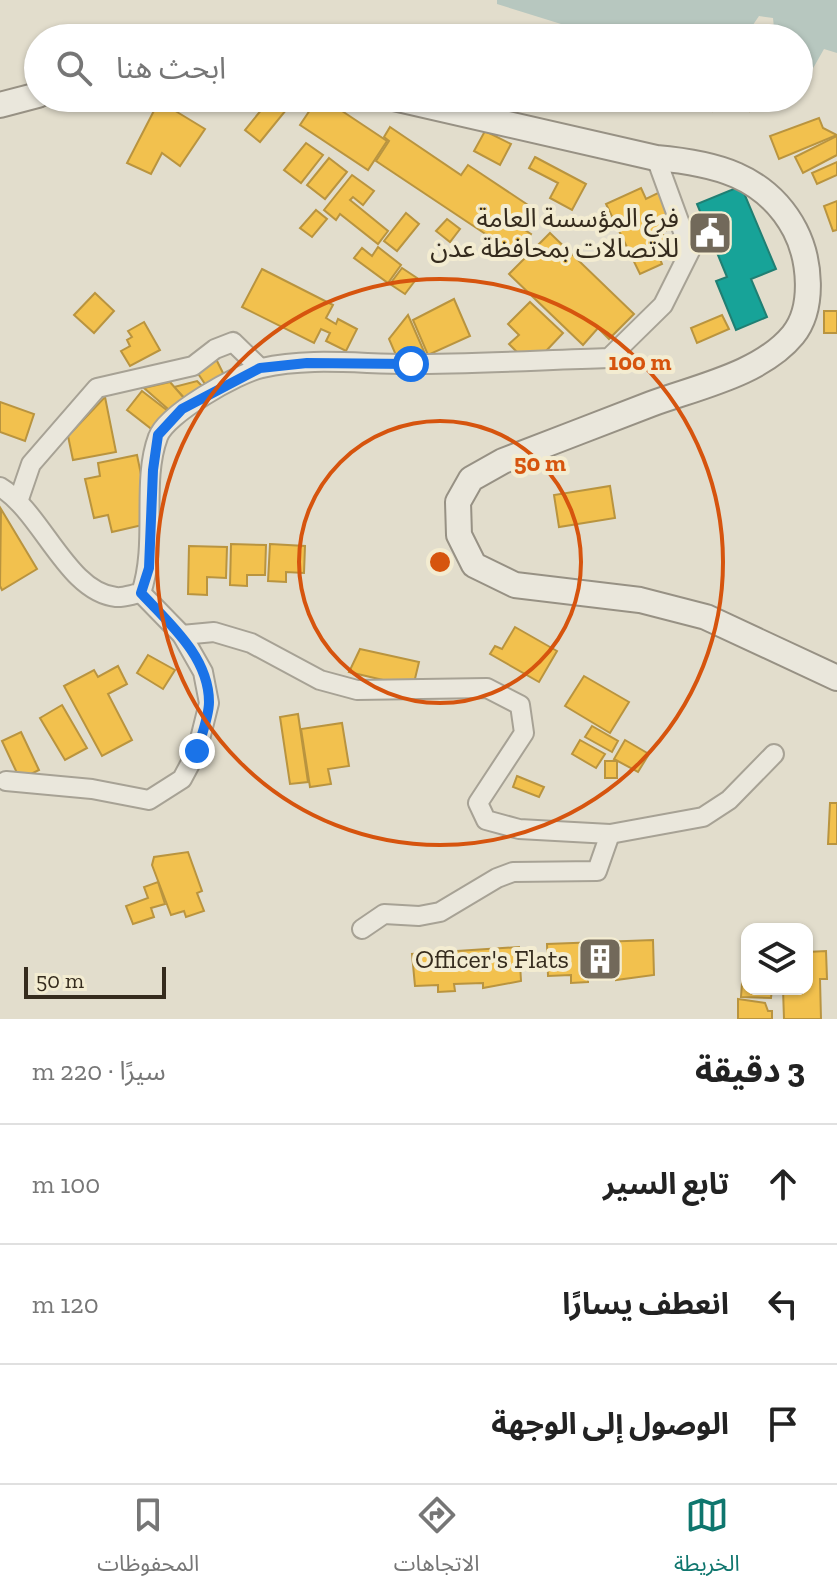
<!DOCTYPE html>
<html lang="ar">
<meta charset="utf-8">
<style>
:root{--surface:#fff;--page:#f2f2f2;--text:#222;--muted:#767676;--line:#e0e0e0;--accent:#0f766e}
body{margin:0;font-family:"Zilla Slab","Noto Sans Arabic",serif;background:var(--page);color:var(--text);direction:rtl}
.controls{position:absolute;right:24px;bottom:24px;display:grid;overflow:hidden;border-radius:16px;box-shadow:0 2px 6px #0004}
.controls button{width:72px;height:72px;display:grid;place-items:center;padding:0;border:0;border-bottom:2px solid var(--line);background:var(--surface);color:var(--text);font:40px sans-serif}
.scale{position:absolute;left:24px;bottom:20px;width:142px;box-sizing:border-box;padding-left:8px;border:4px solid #352b1d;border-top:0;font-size:22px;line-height:28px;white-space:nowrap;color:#352b1d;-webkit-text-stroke:6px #f3ecd1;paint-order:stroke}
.stop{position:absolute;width:24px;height:24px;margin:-18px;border:6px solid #1a73e8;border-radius:50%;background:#fff}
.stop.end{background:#1a73e8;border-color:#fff;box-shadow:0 2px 8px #0008}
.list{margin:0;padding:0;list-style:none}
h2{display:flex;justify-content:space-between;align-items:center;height:104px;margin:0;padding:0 32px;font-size:34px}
h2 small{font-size:26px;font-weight:400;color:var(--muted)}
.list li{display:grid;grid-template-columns:52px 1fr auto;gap:24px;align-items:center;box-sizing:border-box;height:120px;padding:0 32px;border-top:2px solid var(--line)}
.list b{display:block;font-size:30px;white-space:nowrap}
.list em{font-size:26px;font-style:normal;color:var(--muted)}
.icon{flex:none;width:44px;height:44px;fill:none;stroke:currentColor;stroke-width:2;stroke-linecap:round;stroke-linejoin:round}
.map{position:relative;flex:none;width:837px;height:1019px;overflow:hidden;direction:ltr}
.search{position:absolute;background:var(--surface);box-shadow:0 2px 6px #0004;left:24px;right:24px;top:24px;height:88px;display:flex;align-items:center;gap:20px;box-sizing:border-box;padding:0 28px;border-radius:44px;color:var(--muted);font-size:30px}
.sheet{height:464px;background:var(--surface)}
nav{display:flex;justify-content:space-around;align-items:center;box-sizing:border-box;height:112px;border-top:2px solid var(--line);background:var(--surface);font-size:22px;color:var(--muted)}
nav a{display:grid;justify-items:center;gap:4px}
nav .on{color:var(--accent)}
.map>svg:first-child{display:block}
.water{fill:#b7c7bf}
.homes{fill:#f2c14e;stroke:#b9943f;stroke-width:2}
.public{fill:#17a398;stroke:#207f73;stroke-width:2}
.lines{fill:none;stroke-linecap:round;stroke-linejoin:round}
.street-casing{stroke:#a7a295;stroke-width:22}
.secondary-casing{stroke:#979184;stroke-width:28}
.street{stroke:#eae7dc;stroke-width:18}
.secondary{stroke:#eae7dc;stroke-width:24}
.route{stroke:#1a73e8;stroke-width:10}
.ring{fill:none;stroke:#d6540e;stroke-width:4}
.labels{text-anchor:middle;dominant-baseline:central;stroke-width:8;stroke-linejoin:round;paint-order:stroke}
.poi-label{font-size:26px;fill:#352b1d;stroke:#f3ecd1;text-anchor:end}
.centre{fill:#d6540e;stroke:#f3ecd1;stroke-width:4}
.ring-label{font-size:24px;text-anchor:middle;font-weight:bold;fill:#d6540e;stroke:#f3ecd1;stroke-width:8;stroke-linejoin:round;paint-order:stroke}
</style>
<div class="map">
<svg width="837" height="1019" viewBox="0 0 837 1019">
<rect width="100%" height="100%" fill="#e2ddcc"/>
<path class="water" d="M497 0H837V53L824 49 803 86 799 85V38H775L773 18 759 16 744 38 712 33 711 38H638L631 27 590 33 497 4Z"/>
<g class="homes">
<path d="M271 98H283L291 104 260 142 245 130Z"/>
<path d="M640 98H680L681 107H640Z"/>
<path d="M685 98H717L712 111Z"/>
<path d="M723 98H754L749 111 721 102Z"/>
<path d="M159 101 205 129 180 166 162 153 151 174 127 163Z"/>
<path d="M327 101 387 141 368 170 300 125 314 104 322 109Z"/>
<path d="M819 118 823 128 837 135 779 159 770 136Z"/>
<path d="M390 127 461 175 468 165 537 211 525 230 531 234 517 255 376 161 389 141 384 137Z"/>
<path d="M485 131 511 144 500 165 474 151Z"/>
<path d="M837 136V155L803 173 795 157Z"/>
<path d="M306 143 323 155 301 183 284 170Z"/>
<path d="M535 157 586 184 572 210 550 198 558 183 529 168Z"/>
<path d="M329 158 347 172 325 199 307 185Z"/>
<path d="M837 162V175L817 184 812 173Z"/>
<path d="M352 175 374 191 363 205 353 197 350 200 388 231 378 244 340 214 336 220 324 210Z"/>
<path d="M641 188 646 199 660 192 677 226 662 232 670 248 658 254 662 264 640 274 606 204Z"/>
<path d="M837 201V230L833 231 824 206Z"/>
<path d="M316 210 327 219 312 237 300 228Z"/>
<path d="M406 213 419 224 397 251 384 241Z"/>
<path d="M447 219 460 229 450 242 436 231Z"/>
<path d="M550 233 634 314 609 339 598 328 583 345 509 274Z"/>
<path d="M378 247 401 265 388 283 354 258 362 248 372 256Z"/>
<path d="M402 268 417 278 405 294 390 284Z"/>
<path d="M262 269 333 305 326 318 336 324 338 319 357 329 346 351 326 341 330 333 321 329 314 343 242 307Z"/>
<path d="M95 293 114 311 94 333 74 315Z"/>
<path d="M454 299 470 336 428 355 413 320Z"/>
<path d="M530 302 563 333 546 351 523 358 509 344 519 335 508 324Z"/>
<rect x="824" y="311" width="13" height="22"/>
<path d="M408 315 426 356 398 360 389 339Z"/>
<path d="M722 315 729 329 697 343 691 328Z"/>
<path d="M144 322 160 350 130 366 121 351 130 346 127 340 132 337 128 331Z"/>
<path d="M216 359 226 379 209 390 197 372Z"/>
<path d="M197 381 205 389 190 404 174 387Z"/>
<path d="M170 382 190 405 176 416 144 388Z"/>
<path d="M142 391 177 418 163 438 127 410Z"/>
<path d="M105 397 116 452 73 460 68 436Z"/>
<path d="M0 402 34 414 25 441 0 432Z"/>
<path d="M137 455 151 523 112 532 108 515 94 518 85 479 100 476 98 463Z"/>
<path d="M610 486 615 518 559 527 554 495Z"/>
<path d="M1 509 37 569 2 590 0 586Z"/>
<path d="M231 544 266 545 265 575H247V586L230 585Z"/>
<path d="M270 544 305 546 304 573 286 572V582L268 581Z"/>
<path d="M189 546 227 547 226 578 207 577V595L188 594Z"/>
<path d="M515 627 557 651 539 682 490 654 495 646 502 649Z"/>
<path d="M360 649 419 662 413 687 349 672Z"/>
<path d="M148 655 175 670 163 689 137 673Z"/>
<path d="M118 666 127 684 108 694 132 740 102 756 64 686 94 670 98 677Z"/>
<path d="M584 676 629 702 610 733 565 706Z"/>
<path d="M62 705 87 748 65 760 40 718Z"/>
<path d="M298 714 308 782 290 784 280 717Z"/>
<path d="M342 723 349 766 328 769 331 784 310 787 301 729Z"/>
<path d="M592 726 618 741 612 752 585 737Z"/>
<path d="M21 732 39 770 27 776 17 773 2 741Z"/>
<path d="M580 740 605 754 596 768 572 754Z"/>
<path d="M625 740 649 754 638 772 614 759Z"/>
<rect x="605" y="761" width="12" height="17"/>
<path d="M517 776 544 787 539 797 513 787Z"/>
<path d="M830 803H837V844H828Z"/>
<path d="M188 852 202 891 197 893 204 911 186 917 184 911 171 915 152 865 154 857Z"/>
<path d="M158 882 165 904 151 908 154 917 133 924 126 906 148 898 144 887Z"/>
<path d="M653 940 654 975 616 980V974L588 975V982L571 983V975L548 976 547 944Z"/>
<path d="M519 947 521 981 483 988V983L454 984 455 991 438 992V985L415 986 412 954Z"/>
<path d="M826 951 827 979H820L821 1019H784L783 989H807V952Z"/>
<path d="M743 969 747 970V989H772L771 998 741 997Z"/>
<path d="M738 999 765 1003 768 1011H772V1019H738Z"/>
</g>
<path class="public" d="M741 186 776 269 751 279 767 317 736 330 716 281 727 277 697 204Z"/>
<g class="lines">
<g class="street-casing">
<g id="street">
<path d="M0 487C42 512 67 592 116 597 123 598 133 594 141 593 158 543 141 482 158 437 166 414 238 373 262 368 309 357 360 364 408 364 475 364 542 360 609 358L663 305 690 251 656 158"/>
<path d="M19 499 31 464 97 388 193 366 215 349 233 342 260 368"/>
<path d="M141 593 182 635 214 632 251 643 320 680 357 690 487 688 520 705 524 733 478 803 486 820 519 829 610 834 703 817 729 800 774 754"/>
<path d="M6 781 92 789 149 800 182 779 197 751 209 703 203 672 182 635"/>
<path d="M362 929 384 914 419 916 440 912 497 878 513 872 597 871 610 834"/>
</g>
</g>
<g class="secondary-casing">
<g id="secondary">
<path d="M394 98 656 158C714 163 766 175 795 230 810 259 815 308 793 335 761 374 697 387 651 404 602 423 552 442 503 461L471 479 458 502 459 535 474 565 515 585 640 600 706 617 837 678"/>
<path d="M0 105 38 95"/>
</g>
</g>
<use href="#street" class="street"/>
<use href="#secondary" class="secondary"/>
</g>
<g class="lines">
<path class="route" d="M197 751C201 736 209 717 209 702 209 657 169 623 141 593L149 568 153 470 158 435 182 409 260 368 307 363 411 364"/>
</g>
<g class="ring">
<circle cx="440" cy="562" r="141"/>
<circle cx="440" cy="562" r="283"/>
</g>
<defs>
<g id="civic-square" transform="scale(2.3)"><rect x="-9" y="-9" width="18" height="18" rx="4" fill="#72695a" stroke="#f3ecd1"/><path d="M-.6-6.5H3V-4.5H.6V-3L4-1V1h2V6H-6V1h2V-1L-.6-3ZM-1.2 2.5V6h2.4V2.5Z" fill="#fff"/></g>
<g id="building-square" transform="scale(2.3)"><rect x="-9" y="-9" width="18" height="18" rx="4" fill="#72695a" stroke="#f3ecd1"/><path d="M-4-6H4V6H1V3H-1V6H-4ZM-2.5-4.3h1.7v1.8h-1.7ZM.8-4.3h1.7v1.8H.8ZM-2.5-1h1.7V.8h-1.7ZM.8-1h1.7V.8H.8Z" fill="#fff"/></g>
</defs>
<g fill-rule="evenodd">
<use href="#civic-square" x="710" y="233"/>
<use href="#building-square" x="600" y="959"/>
</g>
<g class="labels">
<g class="poi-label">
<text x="679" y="218">فرع المؤسسة العامة<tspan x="679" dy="30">للاتصالات بمحافظة عدن</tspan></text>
<text x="569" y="959">Officer's Flats</text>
</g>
</g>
<circle cx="440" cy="562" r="12" class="centre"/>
<g class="ring-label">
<text x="640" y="370">100 m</text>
<text x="540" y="471">50 m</text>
</g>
</svg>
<div class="controls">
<button><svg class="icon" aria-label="layers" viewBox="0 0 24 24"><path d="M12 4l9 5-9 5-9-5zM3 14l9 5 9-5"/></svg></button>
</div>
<div class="scale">50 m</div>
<div class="stop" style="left:411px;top:364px"></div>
<div class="stop end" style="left:197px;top:751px"></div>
<div class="search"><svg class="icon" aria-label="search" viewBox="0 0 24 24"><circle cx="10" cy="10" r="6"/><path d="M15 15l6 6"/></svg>ابحث هنا</div>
</div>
<section class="sheet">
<h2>3 دقيقة<small>سيرًا · 220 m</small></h2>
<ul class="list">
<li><svg class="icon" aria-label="ahead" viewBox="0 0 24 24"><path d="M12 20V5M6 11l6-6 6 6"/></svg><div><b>تابع السير</b></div><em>100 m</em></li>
<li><svg class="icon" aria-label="left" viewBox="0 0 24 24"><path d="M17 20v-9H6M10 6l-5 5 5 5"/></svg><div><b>انعطف يسارًا</b></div><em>120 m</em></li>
<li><svg class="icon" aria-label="arrive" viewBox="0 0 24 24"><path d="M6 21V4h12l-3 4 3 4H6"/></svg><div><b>الوصول إلى الوجهة</b></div></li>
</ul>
</section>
<nav>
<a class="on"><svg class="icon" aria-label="map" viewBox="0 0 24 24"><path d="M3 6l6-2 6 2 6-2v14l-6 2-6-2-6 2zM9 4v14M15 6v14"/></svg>الخريطة</a>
<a><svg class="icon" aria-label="directions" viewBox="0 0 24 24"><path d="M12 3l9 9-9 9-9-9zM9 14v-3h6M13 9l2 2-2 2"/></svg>الاتجاهات</a>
<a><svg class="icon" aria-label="saved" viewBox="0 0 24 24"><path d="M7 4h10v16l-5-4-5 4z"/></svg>المحفوظات</a>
</nav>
